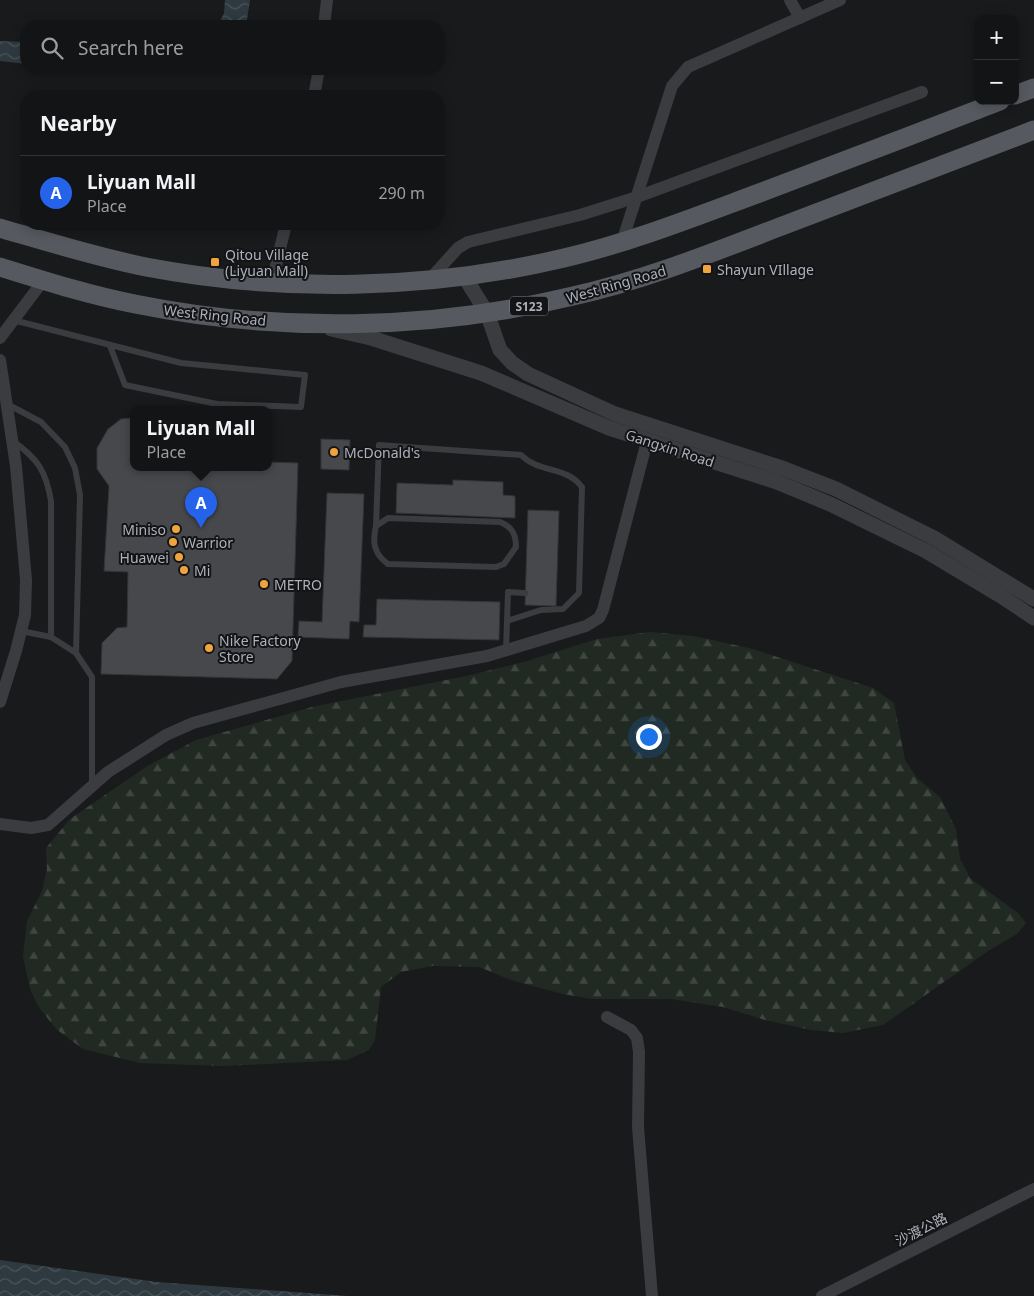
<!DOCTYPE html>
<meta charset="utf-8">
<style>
:root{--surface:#131415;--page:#202122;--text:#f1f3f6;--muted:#9d9ea0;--line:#323334;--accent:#2563eb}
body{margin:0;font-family:"Noto Sans","Noto Sans SC",sans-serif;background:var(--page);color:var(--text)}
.controls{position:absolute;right:15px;top:15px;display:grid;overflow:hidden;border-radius:10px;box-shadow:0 2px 12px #0003}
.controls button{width:45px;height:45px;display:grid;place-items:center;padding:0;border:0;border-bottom:1px solid var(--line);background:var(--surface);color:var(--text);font:25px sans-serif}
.you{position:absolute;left:648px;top:736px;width:18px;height:18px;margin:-12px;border:4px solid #fff;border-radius:50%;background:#1a73e8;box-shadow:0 0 0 8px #1a73e833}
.badge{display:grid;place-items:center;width:32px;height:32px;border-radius:50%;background:var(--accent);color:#fff;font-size:16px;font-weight:700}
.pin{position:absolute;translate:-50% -41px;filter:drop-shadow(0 1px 2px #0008)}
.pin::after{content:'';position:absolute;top:26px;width:18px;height:15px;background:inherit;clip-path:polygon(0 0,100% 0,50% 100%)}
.popup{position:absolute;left:130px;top:406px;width:142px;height:65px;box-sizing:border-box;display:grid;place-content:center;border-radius:10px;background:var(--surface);filter:drop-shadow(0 1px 4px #0005);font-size:16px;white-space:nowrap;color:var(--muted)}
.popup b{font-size:19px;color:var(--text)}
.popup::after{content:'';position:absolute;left:50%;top:100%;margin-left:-10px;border:10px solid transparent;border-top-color:var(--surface)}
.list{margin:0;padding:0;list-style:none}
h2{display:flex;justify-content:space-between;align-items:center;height:65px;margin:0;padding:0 20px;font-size:21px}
h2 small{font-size:16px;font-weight:400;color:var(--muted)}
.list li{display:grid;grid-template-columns:32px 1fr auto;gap:15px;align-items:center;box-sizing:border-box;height:75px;padding:0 20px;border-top:1px solid var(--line)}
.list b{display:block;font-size:19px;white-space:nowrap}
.list p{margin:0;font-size:16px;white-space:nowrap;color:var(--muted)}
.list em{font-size:16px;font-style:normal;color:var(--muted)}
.icon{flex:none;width:28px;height:28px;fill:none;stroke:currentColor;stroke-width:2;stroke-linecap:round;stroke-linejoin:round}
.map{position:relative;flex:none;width:1034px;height:1296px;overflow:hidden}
.search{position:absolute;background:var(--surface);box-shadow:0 2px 12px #0003;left:20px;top:20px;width:425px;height:55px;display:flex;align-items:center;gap:12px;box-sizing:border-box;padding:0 18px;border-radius:20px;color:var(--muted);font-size:19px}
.panel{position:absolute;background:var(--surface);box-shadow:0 2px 12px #0003;left:20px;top:90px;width:425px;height:140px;border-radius:20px}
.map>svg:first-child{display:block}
.forest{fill:url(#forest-firs)}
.water{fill:url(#water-waves)}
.building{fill:#46484b;stroke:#333437}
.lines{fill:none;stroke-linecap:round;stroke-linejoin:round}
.service{stroke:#3a3c40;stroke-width:6}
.minor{stroke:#3a3c40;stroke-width:12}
.tertiary{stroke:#3a3c40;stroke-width:15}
.primary{stroke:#56595f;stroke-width:19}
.poi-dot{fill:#efa43e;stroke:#141417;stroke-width:2}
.labels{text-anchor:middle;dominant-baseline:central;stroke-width:4;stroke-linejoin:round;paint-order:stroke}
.shield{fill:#141417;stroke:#7e838a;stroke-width:1}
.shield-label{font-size:12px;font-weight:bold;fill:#acb2bb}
.poi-label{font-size:14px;fill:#acb2bb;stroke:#141417;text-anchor:start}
.street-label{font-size:14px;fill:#acb2bb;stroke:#141417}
</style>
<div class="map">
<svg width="1034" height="1296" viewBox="0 0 1034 1296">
<defs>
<pattern id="forest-firs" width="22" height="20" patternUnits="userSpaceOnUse" patternTransform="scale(1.25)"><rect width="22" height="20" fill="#212a22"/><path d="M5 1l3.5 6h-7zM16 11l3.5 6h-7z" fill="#3f4640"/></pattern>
<pattern id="water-waves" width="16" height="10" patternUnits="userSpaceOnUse" patternTransform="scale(1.25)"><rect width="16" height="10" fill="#2f3a40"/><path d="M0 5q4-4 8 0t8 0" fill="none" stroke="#4a545a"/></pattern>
</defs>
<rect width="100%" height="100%" fill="#191a1c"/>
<path class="forest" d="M650 632 694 636 753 649 873 688 894 703 905 760 917 778 940 797 956 829 960 859 970 878 1018 913 1026 923 1017 934 988 951 883 1025 843 1033 811 1030 765 1020 723 1007 671 999H592L563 994 514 981 479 967 433 966 401 972 381 987 375 1040 369 1050 347 1060 223 1066 140 1063 83 1049 56 1029 38 1006 30 989 23 956 27 921 42 891 47 869 46 848 70 819 149 765 196 740 312 707 471 675 527 661 597 639Z"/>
<g class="water">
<path d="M225 0H250L246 26H218L224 13Z"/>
<path d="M0 41 26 42V64L0 61Z"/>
<path d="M86 69H205L181 75Z"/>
<path d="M0 1260 157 1282 348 1296H0Z"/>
</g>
<g class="building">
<path d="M134 418V467H268V462L298 463 292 661 277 679 101 674 102 643 117 628 127 627 128 572 104 571 109 486 97 469V448L108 429 121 419Z"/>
<path d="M321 439 350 440 349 470 321 469Z"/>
<path d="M453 480 503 482V495L515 496V518L396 513 397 483 453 485Z"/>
<path d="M327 493 364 494 359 622 350 621 349 639 298 637 299 621 322 622Z"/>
<path d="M528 510 559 511 556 606 525 605Z"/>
<path d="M377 599 500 602 499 640 363 637 364 625H376Z"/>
</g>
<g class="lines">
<g class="service">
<path d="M13 320 181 363 305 375 301 407 217 404 125 385 110 346"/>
<path d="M7 404 41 422 65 447 75 468 80 495 76 653"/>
<path d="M13 441C38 459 46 471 51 501V637"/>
<path d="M388 518 500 522C512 527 516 534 516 547L504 564 496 567 388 564C374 554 372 542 376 526Z"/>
<path d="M376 526 379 445 521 455C540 474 565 465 582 487L579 593 563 609 541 610 507 621"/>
<path d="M21 631 51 637 76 653 92 677V784"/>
<path d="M506 650 508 592 525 593"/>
</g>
<g class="minor">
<path d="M790 0 800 18"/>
<path d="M324 26 327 0"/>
<path d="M314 96 319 69"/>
<path d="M622 242 672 86 688 67 840 0"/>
<path d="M430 279 458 248 468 242 580 215 634 198 922 92"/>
<path d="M272 282 286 224"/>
<path d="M0 338 43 281"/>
<path d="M0 360 16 466 26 580 25 615 16 651 0 702"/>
<path d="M0 824 31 828 48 825 108 772 166 735 193 723 341 682 487 656 586 626 599 618 603 610 647 441"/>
<path d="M607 1017 631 1030 637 1038 639 1052 638 1127 652 1296"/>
<path d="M822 1296 1034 1189"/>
</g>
<g class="tertiary">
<path d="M464 276 487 313 500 350 512 363 528 374 615 414 782 468 836 489 934 538 1034 599"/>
<path d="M331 329 371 338 481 373 609 428 777 482 830 504 926 551 1001 596 1034 618"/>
</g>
<g class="primary">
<path d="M1015 95 1034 88"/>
<path d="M0 228C48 242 96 257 146 267 282 293 429 290 564 258 632 242 697 216 762 192 841 162 921 132 1000 101"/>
<path d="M0 267C45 281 89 295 135 304 278 333 432 330 573 296 645 280 714 252 782 226 866 194 950 162 1034 130"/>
</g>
</g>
<g class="poi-dot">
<rect x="210" y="257" width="10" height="10" rx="2.5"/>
<rect x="702" y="264" width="10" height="10" rx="2.5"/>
<circle cx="334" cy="452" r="5"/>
<circle cx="176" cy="529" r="5"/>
<circle cx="173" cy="542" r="5"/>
<circle cx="179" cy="557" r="5"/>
<circle cx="184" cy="570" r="5"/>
<circle cx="264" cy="584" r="5"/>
<circle cx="209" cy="648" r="5"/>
</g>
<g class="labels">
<rect class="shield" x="510" y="296.5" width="38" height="19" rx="4"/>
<g class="shield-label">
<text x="529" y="306">S123</text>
</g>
<g class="poi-label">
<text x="225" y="254">Qitou Village<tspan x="225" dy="16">(Liyuan Mall)</tspan></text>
<text x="717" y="269">Shayun VIllage</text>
<text x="344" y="452">McDonald's</text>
<text x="166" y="529" text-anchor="end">Miniso</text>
<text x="183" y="542">Warrior</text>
<text x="169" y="557" text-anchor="end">Huawei</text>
<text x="194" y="570">Mi</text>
<text x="274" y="584">METRO</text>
<text x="219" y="640">Nike Factory<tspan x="219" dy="16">Store</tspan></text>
</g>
<g class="street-label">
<text transform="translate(616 284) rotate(-16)">West Ring Road</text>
<text transform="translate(215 315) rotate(6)">West Ring Road</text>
<text transform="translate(670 448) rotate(18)">Gangxin Road</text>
<text transform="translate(921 1229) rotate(-27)">沙渡公路</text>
</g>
</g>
</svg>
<div class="controls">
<button>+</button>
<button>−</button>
</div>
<div class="you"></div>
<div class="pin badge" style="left:201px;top:528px">A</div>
<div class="popup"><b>Liyuan Mall</b>Place</div>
<div class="search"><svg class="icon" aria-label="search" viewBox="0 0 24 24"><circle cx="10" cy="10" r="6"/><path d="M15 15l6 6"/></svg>Search here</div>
<section class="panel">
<h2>Nearby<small></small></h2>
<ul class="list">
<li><span class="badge">A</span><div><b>Liyuan Mall</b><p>Place</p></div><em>290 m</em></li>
</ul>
</section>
</div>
